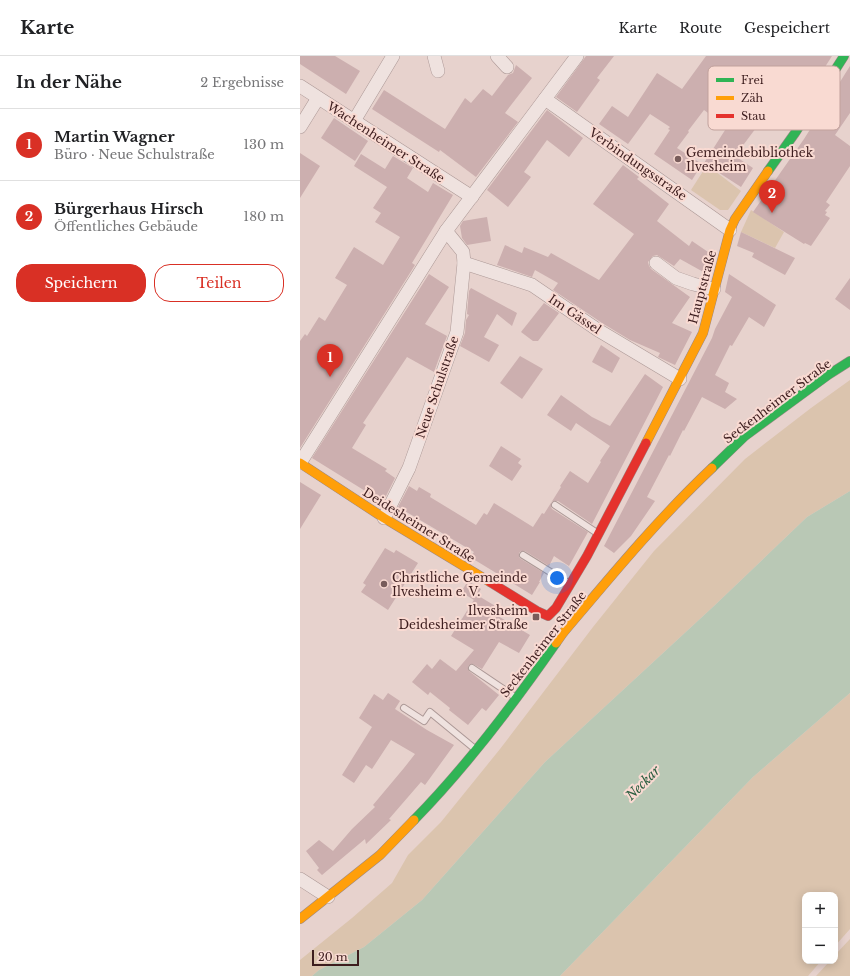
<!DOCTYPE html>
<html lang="de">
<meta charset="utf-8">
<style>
:root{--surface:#fff;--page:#f2f2f2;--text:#202124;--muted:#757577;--line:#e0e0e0;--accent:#d93025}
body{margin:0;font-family:"Libre Baskerville",serif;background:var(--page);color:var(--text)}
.controls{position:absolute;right:12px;bottom:12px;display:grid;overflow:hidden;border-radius:8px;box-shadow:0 2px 10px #0003}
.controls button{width:36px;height:36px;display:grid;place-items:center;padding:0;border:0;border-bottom:1px solid var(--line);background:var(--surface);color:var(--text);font:20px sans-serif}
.scale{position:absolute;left:12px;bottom:10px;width:47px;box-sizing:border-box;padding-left:4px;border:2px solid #3d1d1e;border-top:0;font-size:11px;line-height:14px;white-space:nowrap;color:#3d1d1e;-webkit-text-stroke:3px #f9dad2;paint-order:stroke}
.you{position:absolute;left:257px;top:522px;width:14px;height:14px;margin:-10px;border:3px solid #fff;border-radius:50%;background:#1a73e8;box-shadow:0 0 0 6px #1a73e833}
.badge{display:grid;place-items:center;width:26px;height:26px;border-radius:50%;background:var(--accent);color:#fff;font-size:13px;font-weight:700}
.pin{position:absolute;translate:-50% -33px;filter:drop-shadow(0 1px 2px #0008)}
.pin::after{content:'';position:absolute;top:21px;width:14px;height:12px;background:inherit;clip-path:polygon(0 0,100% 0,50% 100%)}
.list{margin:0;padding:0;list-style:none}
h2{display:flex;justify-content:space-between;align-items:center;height:52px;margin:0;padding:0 16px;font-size:17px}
h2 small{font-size:13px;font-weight:400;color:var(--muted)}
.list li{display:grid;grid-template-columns:26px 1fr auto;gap:12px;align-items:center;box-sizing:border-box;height:72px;padding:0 16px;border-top:1px solid var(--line)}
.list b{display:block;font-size:15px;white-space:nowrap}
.list p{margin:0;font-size:13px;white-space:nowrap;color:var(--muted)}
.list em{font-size:13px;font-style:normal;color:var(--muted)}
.actions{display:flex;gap:8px;padding:12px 16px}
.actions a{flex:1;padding:9px 0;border:1px solid var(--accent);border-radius:16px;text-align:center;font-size:14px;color:var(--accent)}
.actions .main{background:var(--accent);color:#fff}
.map{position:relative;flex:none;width:550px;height:920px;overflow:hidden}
header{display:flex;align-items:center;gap:24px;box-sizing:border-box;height:56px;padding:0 20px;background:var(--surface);border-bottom:1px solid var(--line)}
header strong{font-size:19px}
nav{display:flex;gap:22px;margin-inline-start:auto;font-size:14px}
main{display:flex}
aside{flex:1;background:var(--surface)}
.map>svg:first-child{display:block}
.green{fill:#dbc4ae}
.water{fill:#b9c8b5}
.building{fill:#ccafaf}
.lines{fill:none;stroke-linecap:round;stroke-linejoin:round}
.lane-casing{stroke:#ac9896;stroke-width:8}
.street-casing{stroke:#ac9896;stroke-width:14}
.fast-casing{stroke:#9c8886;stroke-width:10}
.slow-casing{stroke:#9c8886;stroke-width:10}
.jam-casing{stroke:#9c8886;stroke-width:10}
.lane{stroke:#efe2df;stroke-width:6}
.street{stroke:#efe2df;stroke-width:13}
.fast{stroke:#30b455;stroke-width:9}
.slow{stroke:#ff9f0a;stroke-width:9}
.jam{stroke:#e5322d;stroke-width:9}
.poi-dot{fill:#785c5b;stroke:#f9dad2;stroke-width:1.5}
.labels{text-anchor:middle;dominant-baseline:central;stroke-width:4;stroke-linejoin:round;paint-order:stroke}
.street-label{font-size:12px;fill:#3d1d1e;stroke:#f9dad2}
.poi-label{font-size:12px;fill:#3d1d1e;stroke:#f9dad2;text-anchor:start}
.water-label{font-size:13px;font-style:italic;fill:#2b5e40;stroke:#f9dad2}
.key{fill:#f9dad2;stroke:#c1a19c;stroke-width:1}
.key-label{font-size:11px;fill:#3d1d1e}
</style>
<header>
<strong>Karte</strong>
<nav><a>Karte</a><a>Route</a><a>Gespeichert</a></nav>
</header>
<main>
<aside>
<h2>In der Nähe<small>2 Ergebnisse</small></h2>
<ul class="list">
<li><span class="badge">1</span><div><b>Martin Wagner</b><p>Büro · Neue Schulstraße</p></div><em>130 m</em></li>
<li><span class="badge">2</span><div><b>Bürgerhaus Hirsch</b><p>Öffentliches Gebäude</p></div><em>180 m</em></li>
</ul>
<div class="actions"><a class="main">Speichern</a><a>Teilen</a></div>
</aside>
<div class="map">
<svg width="550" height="920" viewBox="0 0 550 920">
<rect width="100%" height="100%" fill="#e7d2cd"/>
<g class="green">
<path d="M407 109 441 135 428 154H420L391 134Z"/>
<path d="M451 154 484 176 475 192 441 176Z"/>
<path d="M550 324V435L507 461 415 549 245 706 122 844 64 891 19 914 12 920H0V904L52 862 92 827 108 799 141 766 200 693 293 571 354 495 445 403 511 352Z"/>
<path d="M550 637V873L535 890V839H505V905H521L508 920H260L453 721Z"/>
<path d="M550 883V920H516L530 905H535V899Z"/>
</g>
<path class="water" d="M550 435V637L453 721 260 920H12L19 914 64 891 122 844 245 706 415 549 507 461Z"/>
<g class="building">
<path d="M0 0H35L60 15 46 38 0 8Z"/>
<path d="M286 0H314L297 22 300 24 277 56 256 41Z"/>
<path d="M406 0H532L497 55 476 41 457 67 459 68 435 100 453 112 441 131 404 107 427 71 404 54 388 75 389 76 377 92 402 108 392 124 354 98 370 74 368 73 370 71 350 58 328 88 299 68 312 50 328 61 357 17 382 33Z"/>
<path d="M216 9 232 22 205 57 218 66 176 121 140 94 139 96 72 53 84 34 145 73 165 42 171 47 183 33 192 40 208 19 213 17Z"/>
<path d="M550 10V57L535 79 550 90V110L526 146 530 149 525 155 527 156 525 159 530 162 511 190 505 187 504 188 453 156 504 83Z"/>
<path d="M247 54 283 82 269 101 247 84 224 116 231 121 208 151 187 134Z"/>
<path d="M34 62 68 85 55 105 21 82Z"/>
<path d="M0 97 20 110 0 142Z"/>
<path d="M61 98 85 113 93 100 113 112 107 122 128 136 133 127 153 139 112 207 115 209 0 392V285L5 278 7 280 19 261 25 265 47 229 35 222 54 191 83 209 100 181 75 166 81 157 73 152 87 131 54 110Z"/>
<path d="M323 109 339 121 337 123 369 148 357 165 389 190 392 185 411 198 407 218 380 203 374 210 357 199 353 200 348 206 349 210 351 213 390 241 372 267 392 276 375 309 358 301 360 297 330 284 302 267 253 234 258 227 235 214 232 221 197 209 205 189 222 197 224 191 248 201 251 197 299 224 334 178 293 148Z"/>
<path d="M187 161 191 185 167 189 162 182 160 170 163 165Z"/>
<path d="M441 176 495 202 485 219 452 201 454 197 437 190Z"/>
<path d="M129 218 149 231 125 268 147 280 134 316 107 301 63 367 66 369 52 392 87 413 85 415 95 422 83 446 12 402Z"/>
<path d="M429 218 476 249 464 271 449 261 432 290 430 289 415 319 429 327 425 336 437 343 425 353 402 341 384 375 383 374 370 400 369 399 347 441 355 445 331 480 314 497 304 490 412 282 415 273 432 241 425 236Z"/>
<path d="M550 222V254L535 243Z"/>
<path d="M171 232 217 257 212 270 197 258 184 281 199 289 189 306 160 290 165 277 166 264 169 259 167 258 169 235Z"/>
<path d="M244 247 259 257 238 285H233L221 276Z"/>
<path d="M301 289 320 302 312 317 292 306Z"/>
<path d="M220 300 243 313 222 343 200 327Z"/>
<path d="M345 318 363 331 292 468 258 445H253L251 447V451L252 453 288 476 269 510 254 500 249 510 225 495H221L219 497V501L221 503 244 517 239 526H240L232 539 170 501 174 496 98 451 109 430 117 435 119 431 131 438 130 441 176 469 184 457 187 459 194 447 233 471 242 457 244 458 261 431 260 430 270 415 288 427 301 406 300 405 310 390 276 367 271 375 247 359 261 339 292 361 310 370Z"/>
<path d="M201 390 221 403 218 407 222 410 212 425 189 410Z"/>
<path d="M0 426 21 439 0 473Z"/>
<path d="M85 492 94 497 96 494 118 507 88 554 61 536 66 529 63 527Z"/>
<path d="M168 525 181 533 174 544 161 536Z"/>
<path d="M177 539 202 554 198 560 230 579 219 597 199 586 182 613 173 608 168 610 169 615 199 639 186 655 182 652 168 669 149 654 150 652 130 636 128 639 112 626 127 608 132 613 140 603 156 615 174 594 151 580Z"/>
<path d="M88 637 100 645 95 653 127 674 154 689 125 729 121 726 89 763 91 764 66 788 65 783 22 819 17 814 19 812 6 795 19 784 33 795 52 773 75 751 73 749 104 712 115 698 91 684 72 713 66 709 54 727 42 719 72 671 59 662 74 638 83 644Z"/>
</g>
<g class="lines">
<g class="lane-casing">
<g id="lane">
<path d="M255 449 297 477"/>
<path d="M223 499 268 527"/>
<path d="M172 612 215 641"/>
<path d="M104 652 124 665 130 656 175 693"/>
</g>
</g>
<g class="street-casing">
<g id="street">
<path d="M134 0 138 15"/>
<path d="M197 0 207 11"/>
<path d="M0 30 172 141"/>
<path d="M245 43 430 174"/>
<path d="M54 65 93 0"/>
<path d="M0 71 18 42"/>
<path d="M164 207 232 229 298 274 380 323"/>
<path d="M356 207 376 222 393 228 414 233"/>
<path d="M0 407 146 175 277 0"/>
<path d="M84 462 109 412 157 276 164 207 163 196 146 175"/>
<path d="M0 823 28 841"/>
</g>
</g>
<g class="fast-casing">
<g id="fast">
<path d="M468 115 495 77 544 0"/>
<path d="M412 412 445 380 528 319 550 305"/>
<path d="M114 764C167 710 213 649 256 587"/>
</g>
</g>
<g class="slow-casing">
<g id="slow">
<path d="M346 387 403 277 430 174 435 163 468 115"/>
<path d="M0 407 84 462 190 526"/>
<path d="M256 587 263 577C311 520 358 463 412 412"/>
<path d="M0 863 80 799 114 764"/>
</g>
</g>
<g class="jam-casing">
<path id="jam" d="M190 526 237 555 248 560 256 552 287 500 346 387"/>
</g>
<use href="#lane" class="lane"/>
<use href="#street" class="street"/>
<use href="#fast" class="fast"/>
<use href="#slow" class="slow"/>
<use href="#jam" class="jam"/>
</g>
<g class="poi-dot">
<circle cx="378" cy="103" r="4"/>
<circle cx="84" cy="528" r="4"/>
<rect x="232" y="557" width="8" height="8" rx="2"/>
</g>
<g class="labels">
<g class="street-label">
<text transform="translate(86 86) rotate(33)">Wachenheimer Straße</text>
<text transform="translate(338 108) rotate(35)">Verbindungsstraße</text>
<text transform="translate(402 231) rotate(-75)">Hauptstraße</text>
<text transform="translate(275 258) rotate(34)">Im Gässel</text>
<text transform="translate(137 331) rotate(-71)">Neue Schulstraße</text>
<text transform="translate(477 345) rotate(-37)">Seckenheimer Straße</text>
<text transform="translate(119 469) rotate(32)">Deidesheimer Straße</text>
<text transform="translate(243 588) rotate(-52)">Seckenheimer Straße</text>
</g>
<g class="poi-label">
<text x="386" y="96">Gemeindebibliothek<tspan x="386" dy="14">Ilvesheim</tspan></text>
<text x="92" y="521">Christliche Gemeinde<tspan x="92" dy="14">Ilvesheim e. V.</tspan></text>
<text x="228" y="554" text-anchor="end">Ilvesheim<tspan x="228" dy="14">Deidesheimer Straße</tspan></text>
</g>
<g class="water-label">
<text transform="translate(343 727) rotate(-45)">Neckar</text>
</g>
</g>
<rect x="408" y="10" width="132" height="64" rx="6" class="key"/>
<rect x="416" y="22" width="18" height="4" fill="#30b455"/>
<rect x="416" y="40" width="18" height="4" fill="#ff9f0a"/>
<rect x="416" y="58" width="18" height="4" fill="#e5322d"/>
<g class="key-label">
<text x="441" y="28">Frei</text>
<text x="441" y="46">Zäh</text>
<text x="441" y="64">Stau</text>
</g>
</svg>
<div class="controls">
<button>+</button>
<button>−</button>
</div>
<div class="scale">20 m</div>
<div class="you"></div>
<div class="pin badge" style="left:30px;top:321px">1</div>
<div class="pin badge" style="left:472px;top:157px">2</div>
</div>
</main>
